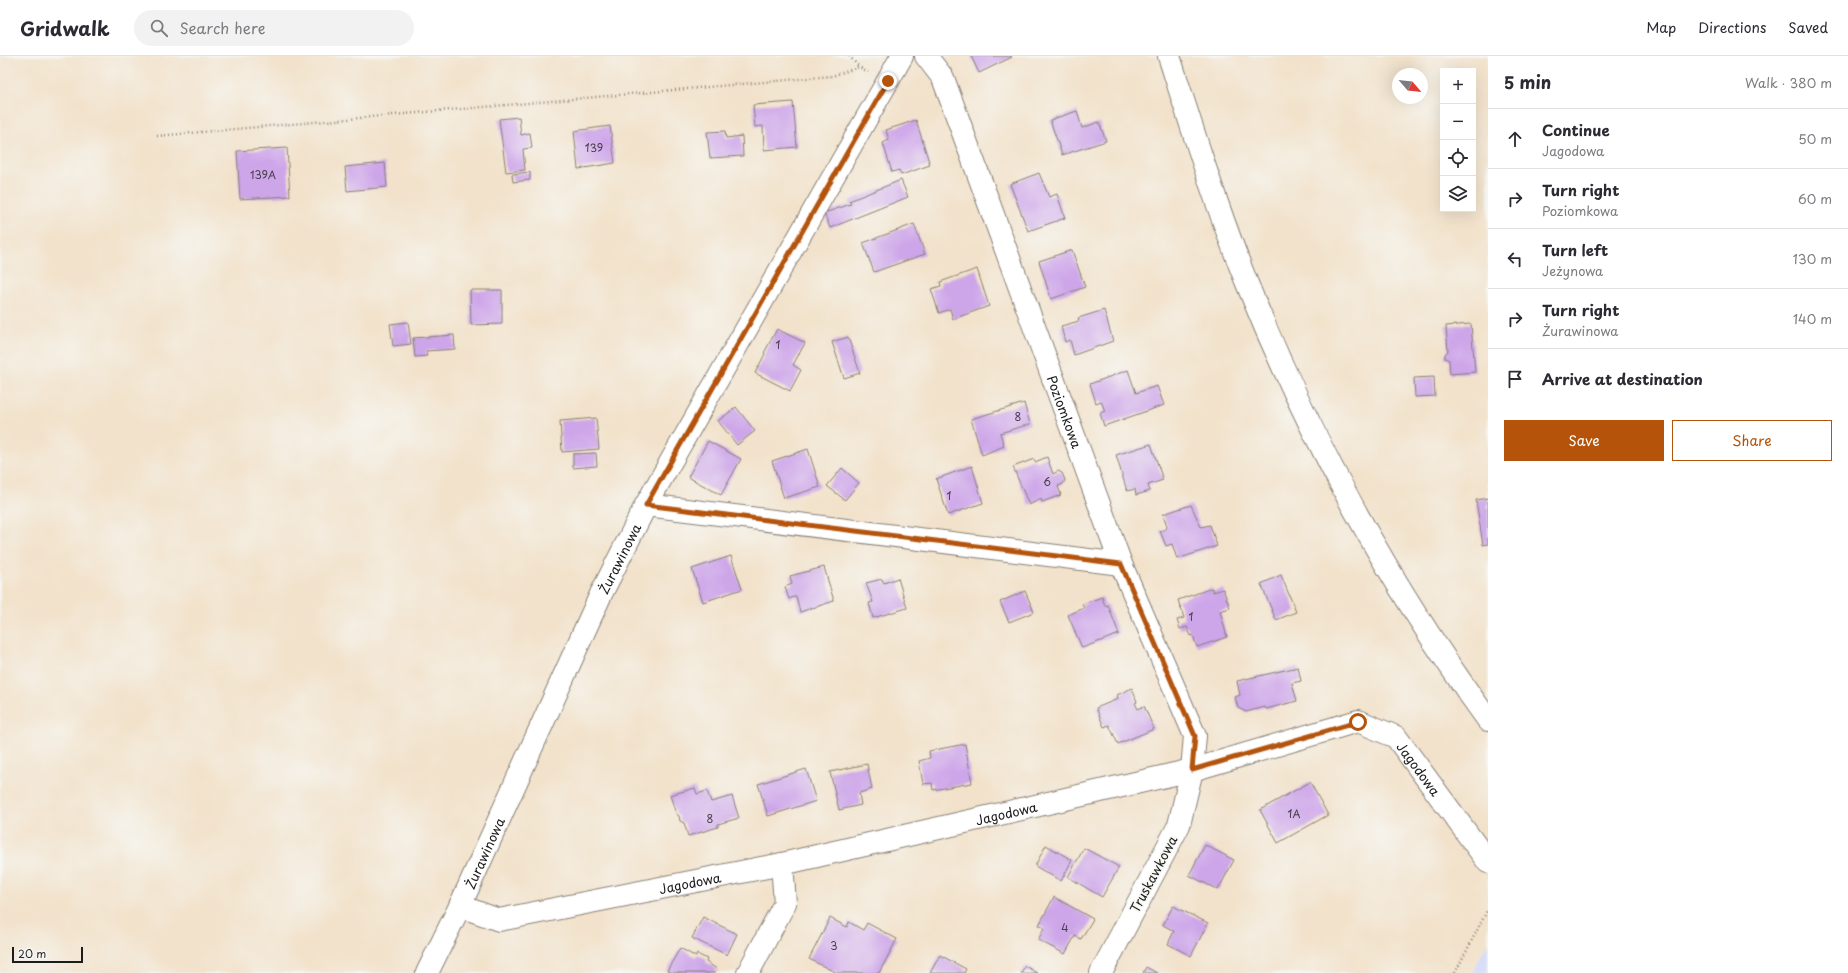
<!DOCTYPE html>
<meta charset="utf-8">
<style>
:root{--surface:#fff;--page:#f2f2f3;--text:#2b2b33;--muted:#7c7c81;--line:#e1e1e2;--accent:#b45309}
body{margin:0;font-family:"Playpen Sans",sans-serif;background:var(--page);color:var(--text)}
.controls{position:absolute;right:12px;top:12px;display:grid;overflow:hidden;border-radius:0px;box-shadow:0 4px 16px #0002}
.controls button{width:36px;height:36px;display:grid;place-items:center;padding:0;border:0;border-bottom:1px solid var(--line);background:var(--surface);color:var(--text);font:20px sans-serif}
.compass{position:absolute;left:1392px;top:12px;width:36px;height:36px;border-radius:50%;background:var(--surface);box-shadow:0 4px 16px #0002;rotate:118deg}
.scale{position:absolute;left:12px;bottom:10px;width:71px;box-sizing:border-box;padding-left:4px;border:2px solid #1c1c1c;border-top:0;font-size:11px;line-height:14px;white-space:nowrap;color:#1c1c1c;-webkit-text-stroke:3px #f6f6f2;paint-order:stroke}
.stop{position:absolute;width:12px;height:12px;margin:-9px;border:3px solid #b45309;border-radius:50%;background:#fff}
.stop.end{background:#b45309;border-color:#fff;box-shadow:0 1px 4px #0008}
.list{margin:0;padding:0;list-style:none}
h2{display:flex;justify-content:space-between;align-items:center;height:52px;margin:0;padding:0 16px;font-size:17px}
h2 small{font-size:13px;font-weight:400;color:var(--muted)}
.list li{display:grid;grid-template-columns:26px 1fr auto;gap:12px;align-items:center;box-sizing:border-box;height:60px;padding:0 16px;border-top:1px solid var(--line)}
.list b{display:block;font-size:15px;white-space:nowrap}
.list p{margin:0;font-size:13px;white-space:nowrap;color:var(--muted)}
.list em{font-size:13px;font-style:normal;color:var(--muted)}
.actions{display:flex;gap:8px;padding:12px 16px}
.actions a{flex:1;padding:9px 0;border:1px solid var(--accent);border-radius:0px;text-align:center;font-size:14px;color:var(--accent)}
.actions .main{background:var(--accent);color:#fff}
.icon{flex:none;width:22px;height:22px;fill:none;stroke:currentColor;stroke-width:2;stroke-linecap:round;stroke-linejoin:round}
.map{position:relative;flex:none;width:1488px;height:917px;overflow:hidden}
header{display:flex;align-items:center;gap:24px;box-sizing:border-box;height:56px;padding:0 20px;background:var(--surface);border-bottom:1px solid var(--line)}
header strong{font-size:19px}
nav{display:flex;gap:22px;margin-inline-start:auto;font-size:14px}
.search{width:280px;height:36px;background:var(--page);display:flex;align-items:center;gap:10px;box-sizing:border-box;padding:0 14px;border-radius:22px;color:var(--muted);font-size:15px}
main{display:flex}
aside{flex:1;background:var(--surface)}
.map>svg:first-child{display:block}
.built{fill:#d2d9f9}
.building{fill:#cda5e9}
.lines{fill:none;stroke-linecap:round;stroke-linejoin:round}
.minor-casing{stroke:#877f74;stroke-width:24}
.major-casing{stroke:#877f74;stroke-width:24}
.path{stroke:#877f74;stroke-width:2.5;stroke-dasharray:1 3;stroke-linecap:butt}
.minor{stroke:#fff;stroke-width:22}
.major{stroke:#fff;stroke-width:22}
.route{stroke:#b45309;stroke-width:5}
.labels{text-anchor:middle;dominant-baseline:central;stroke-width:3;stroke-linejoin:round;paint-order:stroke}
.number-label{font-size:11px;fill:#483e4f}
.street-label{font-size:13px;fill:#1c1c1c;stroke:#f6f6f2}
</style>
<header>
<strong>Gridwalk</strong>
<div class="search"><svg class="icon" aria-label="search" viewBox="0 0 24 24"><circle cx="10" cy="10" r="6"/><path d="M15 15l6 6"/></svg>Search here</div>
<nav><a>Map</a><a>Directions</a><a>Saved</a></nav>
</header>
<main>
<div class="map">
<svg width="1488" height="917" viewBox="0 0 1488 917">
<rect width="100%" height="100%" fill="#f6f6f2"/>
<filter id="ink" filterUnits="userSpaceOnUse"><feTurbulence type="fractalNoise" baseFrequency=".025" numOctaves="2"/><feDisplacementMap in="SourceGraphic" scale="8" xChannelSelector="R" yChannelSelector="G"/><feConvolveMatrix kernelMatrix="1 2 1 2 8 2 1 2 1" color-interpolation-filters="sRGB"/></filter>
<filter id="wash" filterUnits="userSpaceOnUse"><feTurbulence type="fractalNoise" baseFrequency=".012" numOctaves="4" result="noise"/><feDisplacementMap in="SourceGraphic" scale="16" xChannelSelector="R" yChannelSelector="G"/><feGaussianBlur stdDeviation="0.9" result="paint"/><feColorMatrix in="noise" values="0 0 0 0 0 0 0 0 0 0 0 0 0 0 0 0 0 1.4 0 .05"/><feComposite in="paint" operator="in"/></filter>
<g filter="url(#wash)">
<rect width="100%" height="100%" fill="#f2e2cb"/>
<path class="built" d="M1488 886V917H1472Z"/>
<g id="blocks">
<g class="building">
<path d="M971 0H1011L1012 1 979 17Z"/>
<path d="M793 46 797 91 764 94 763 70 755 71 753 49Z"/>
<path d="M1077 55 1082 72 1099 66 1106 85 1062 99 1050 64Z"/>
<path d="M519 61 521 79 530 77 532 92 523 93 525 114 506 116 499 63Z"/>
<path d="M916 64 930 109 901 119 899 114 892 116 883 87 889 84 886 74Z"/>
<path d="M610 70 615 107 578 113 574 75Z"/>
<path d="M725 75 726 82 742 80 743 100 710 102 707 76Z"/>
<path d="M287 92 290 140 240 143 237 95Z"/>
<path d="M385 107 387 131 347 135 345 111Z"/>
<path d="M530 116V124L513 126 512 118Z"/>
<path d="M1039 117 1049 141 1057 138 1065 162 1028 175 1010 128Z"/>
<path d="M901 124 908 141 830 172 824 157 851 148 849 145Z"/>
<path d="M914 168 925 198 874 216 863 187Z"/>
<path d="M1072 194 1085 231 1051 243 1039 205Z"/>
<path d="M977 213 989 250 953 263 950 253 939 257 931 233 941 230 940 226Z"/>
<path d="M470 234H502V268L471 269Z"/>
<path d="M1104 254 1113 285 1074 299 1070 284 1065 286 1061 270 1079 265 1078 262Z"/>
<path d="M408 266 411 288 393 290 390 268Z"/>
<path d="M1471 268 1475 316 1450 318 1449 304 1445 302V298L1448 295 1446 270Z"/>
<path d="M777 273 805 287 793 309 801 314 790 335 755 317 765 298 764 297Z"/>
<path d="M454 279 455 293 426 295 427 300 415 301 413 282Z"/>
<path d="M848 281 860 317 844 322 832 286Z"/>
<path d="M1128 314 1136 337 1157 330 1164 349 1104 370 1100 357 1105 355 1101 345 1096 347 1090 328Z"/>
<path d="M1434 321 1435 340 1415 341 1414 322Z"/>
<path d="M1024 347 1030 368 1000 377 1004 390 982 399 971 363Z"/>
<path d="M736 351 755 375 737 389 718 365Z"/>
<path d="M596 362 599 393 562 396 560 365Z"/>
<path d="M708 385 741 403 721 439 688 421Z"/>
<path d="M1151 388 1163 424 1148 429 1150 435 1136 439 1135 433 1127 435 1116 399Z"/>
<path d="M808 393 820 431 784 442 772 405Z"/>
<path d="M596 397 597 410 573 412V398Z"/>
<path d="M1047 401 1053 418 1058 415 1062 417 1065 424 1063 428 1058 430 1061 439 1042 446 1041 443 1029 449 1013 411 1034 403 1035 406Z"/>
<path d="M972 410 983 447 948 459 936 423Z"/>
<path d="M842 412 859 427 845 444 827 430Z"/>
<path d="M1488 442V488L1483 489 1476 444Z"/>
<path d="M1191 449 1201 471 1210 469 1217 490 1177 503 1172 488 1166 490 1160 475 1166 473 1167 470 1163 458Z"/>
<path d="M731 500 742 533 703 546 692 513Z"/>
<path d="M824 511 834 545 800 556 796 540 789 543 785 531 792 528 790 520Z"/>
<path d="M1281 519 1296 556 1276 564 1261 528Z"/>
<path d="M898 522 907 552 873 562 869 547 873 546 866 527 882 523 884 527Z"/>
<path d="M1212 532 1213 536 1223 533 1230 552 1220 555 1227 581 1197 591 1193 579 1191 580 1187 571 1180 573 1177 564 1184 562 1178 544Z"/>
<path d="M1025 535 1034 556 1009 566 1000 546Z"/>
<path d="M1102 541 1105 550 1108 549 1119 578 1082 592 1068 559 1084 552 1082 548Z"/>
<path d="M1298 611 1301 625 1292 627 1297 645 1266 653 1265 651 1246 656 1238 652 1235 641 1240 639 1237 625Z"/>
<path d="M1132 632 1137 646 1135 647 1138 653 1144 650 1154 673 1118 688 1109 669 1104 671 1096 652 1118 643 1117 639Z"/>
<path d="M965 688 972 727 933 734 932 727 923 728 919 705 930 702 929 695Z"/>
<path d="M867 708 872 733 859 737 861 749 839 754 830 716Z"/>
<path d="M806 713 816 745 768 760 758 728Z"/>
<path d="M1310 726 1328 759 1278 787 1260 754Z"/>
<path d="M695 732 697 738 707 735 711 746 732 740 739 762 718 768V771L688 780 684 767 680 765 679 760 676 758 670 739Z"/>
<path d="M1046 789 1072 804 1061 825 1035 810Z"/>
<path d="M1205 789 1234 804 1218 834 1189 819Z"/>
<path d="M1084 792 1119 811 1102 841 1068 821Z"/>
<path d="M1054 841 1093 863 1081 883 1075 880 1065 898 1038 884 1044 872 1039 869Z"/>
<path d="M1173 850 1208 867 1191 900 1168 888 1174 875 1163 869Z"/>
<path d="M703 861 737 878 727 899 692 882Z"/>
<path d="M830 862 847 871 849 866 863 874 867 867 897 883 879 917H837L809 903Z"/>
<path d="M680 892 696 901 697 898 707 903 706 906 717 913 715 917H672L667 915Z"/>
<path d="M940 899 966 913 964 917H930Z"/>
<path d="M1025 910 1037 917H1021Z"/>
<path d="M1146 911 1157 917H1143Z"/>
</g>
</g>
</g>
<g filter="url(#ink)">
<use href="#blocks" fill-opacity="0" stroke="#877f74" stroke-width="1"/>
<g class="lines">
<g class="minor-casing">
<g id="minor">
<path id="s1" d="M926 0 943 22 1121 508 1195 680 1192 714 1179 769 1101 917"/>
<path d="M646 449 1121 508"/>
<path id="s2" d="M460 850 499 864 782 808 1192 714 1358 665 1396 681 1488 806"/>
<path id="s3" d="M427 917 460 850 601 538 646 449 902 0"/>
<path d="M748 917 785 847 782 808"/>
</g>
</g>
<g class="major-casing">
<path id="major" d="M1169 0C1193 75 1217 152 1246 225 1309 381 1389 528 1488 664"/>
</g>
<g class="path">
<path d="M849 0 859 11"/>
<path d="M157 80 832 20 859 11 868 16"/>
<path d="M1455 917 1488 853"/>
</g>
<use href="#minor" class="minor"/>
<use href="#major" class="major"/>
</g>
</g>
<g class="lines" filter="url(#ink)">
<path class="route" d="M888 25 646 449 1121 508 1195 680 1192 714 1358 666"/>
</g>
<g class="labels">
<g class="number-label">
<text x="594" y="91">139</text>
<text x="263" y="118">139A</text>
<text x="778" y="288">1</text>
<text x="1018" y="360">8</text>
<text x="1047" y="425">6</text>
<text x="949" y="439">1</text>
<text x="1191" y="560">1</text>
<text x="1294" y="757">1A</text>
<text x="710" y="762">8</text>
<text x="1065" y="871">4</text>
<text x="834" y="889">3</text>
</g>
<g class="street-label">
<text stroke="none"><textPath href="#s1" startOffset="383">Poziomkowa</textPath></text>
<text stroke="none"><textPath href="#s3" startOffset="457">Żurawinowa</textPath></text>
<text stroke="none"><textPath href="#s2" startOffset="1004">Jagodowa</textPath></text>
<text stroke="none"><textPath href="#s2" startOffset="560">Jagodowa</textPath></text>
<text stroke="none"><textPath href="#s3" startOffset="133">Żurawinowa</textPath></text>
<text transform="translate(1153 818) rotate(-62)">Truskawkowa</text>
<text stroke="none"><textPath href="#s2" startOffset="236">Jagodowa</textPath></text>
</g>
</g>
</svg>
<div class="controls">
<button>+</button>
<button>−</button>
<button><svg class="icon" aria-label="locate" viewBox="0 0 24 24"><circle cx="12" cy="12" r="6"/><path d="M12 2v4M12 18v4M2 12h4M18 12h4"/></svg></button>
<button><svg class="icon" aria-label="layers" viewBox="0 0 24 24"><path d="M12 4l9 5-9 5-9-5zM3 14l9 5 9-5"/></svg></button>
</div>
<svg class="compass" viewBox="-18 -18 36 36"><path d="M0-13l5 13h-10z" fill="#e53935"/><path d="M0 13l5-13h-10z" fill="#7c7c81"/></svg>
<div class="scale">20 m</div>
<div class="stop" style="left:1358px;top:666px"></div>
<div class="stop end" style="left:888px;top:25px"></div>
</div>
<aside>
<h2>5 min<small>Walk · 380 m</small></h2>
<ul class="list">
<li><svg class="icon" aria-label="ahead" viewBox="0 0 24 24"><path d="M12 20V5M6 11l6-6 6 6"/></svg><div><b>Continue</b><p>Jagodowa</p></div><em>50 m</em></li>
<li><svg class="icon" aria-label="right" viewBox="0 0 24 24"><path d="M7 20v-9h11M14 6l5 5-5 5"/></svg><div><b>Turn right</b><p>Poziomkowa</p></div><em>60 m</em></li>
<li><svg class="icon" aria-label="left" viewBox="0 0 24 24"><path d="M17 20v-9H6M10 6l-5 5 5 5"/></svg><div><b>Turn left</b><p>Jeżynowa</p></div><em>130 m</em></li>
<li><svg class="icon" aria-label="right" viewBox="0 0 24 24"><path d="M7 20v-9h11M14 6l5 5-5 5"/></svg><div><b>Turn right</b><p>Żurawinowa</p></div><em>140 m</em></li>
<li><svg class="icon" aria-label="arrive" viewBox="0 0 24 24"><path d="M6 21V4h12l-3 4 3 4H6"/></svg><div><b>Arrive at destination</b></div></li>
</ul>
<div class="actions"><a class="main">Save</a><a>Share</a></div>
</aside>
</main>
